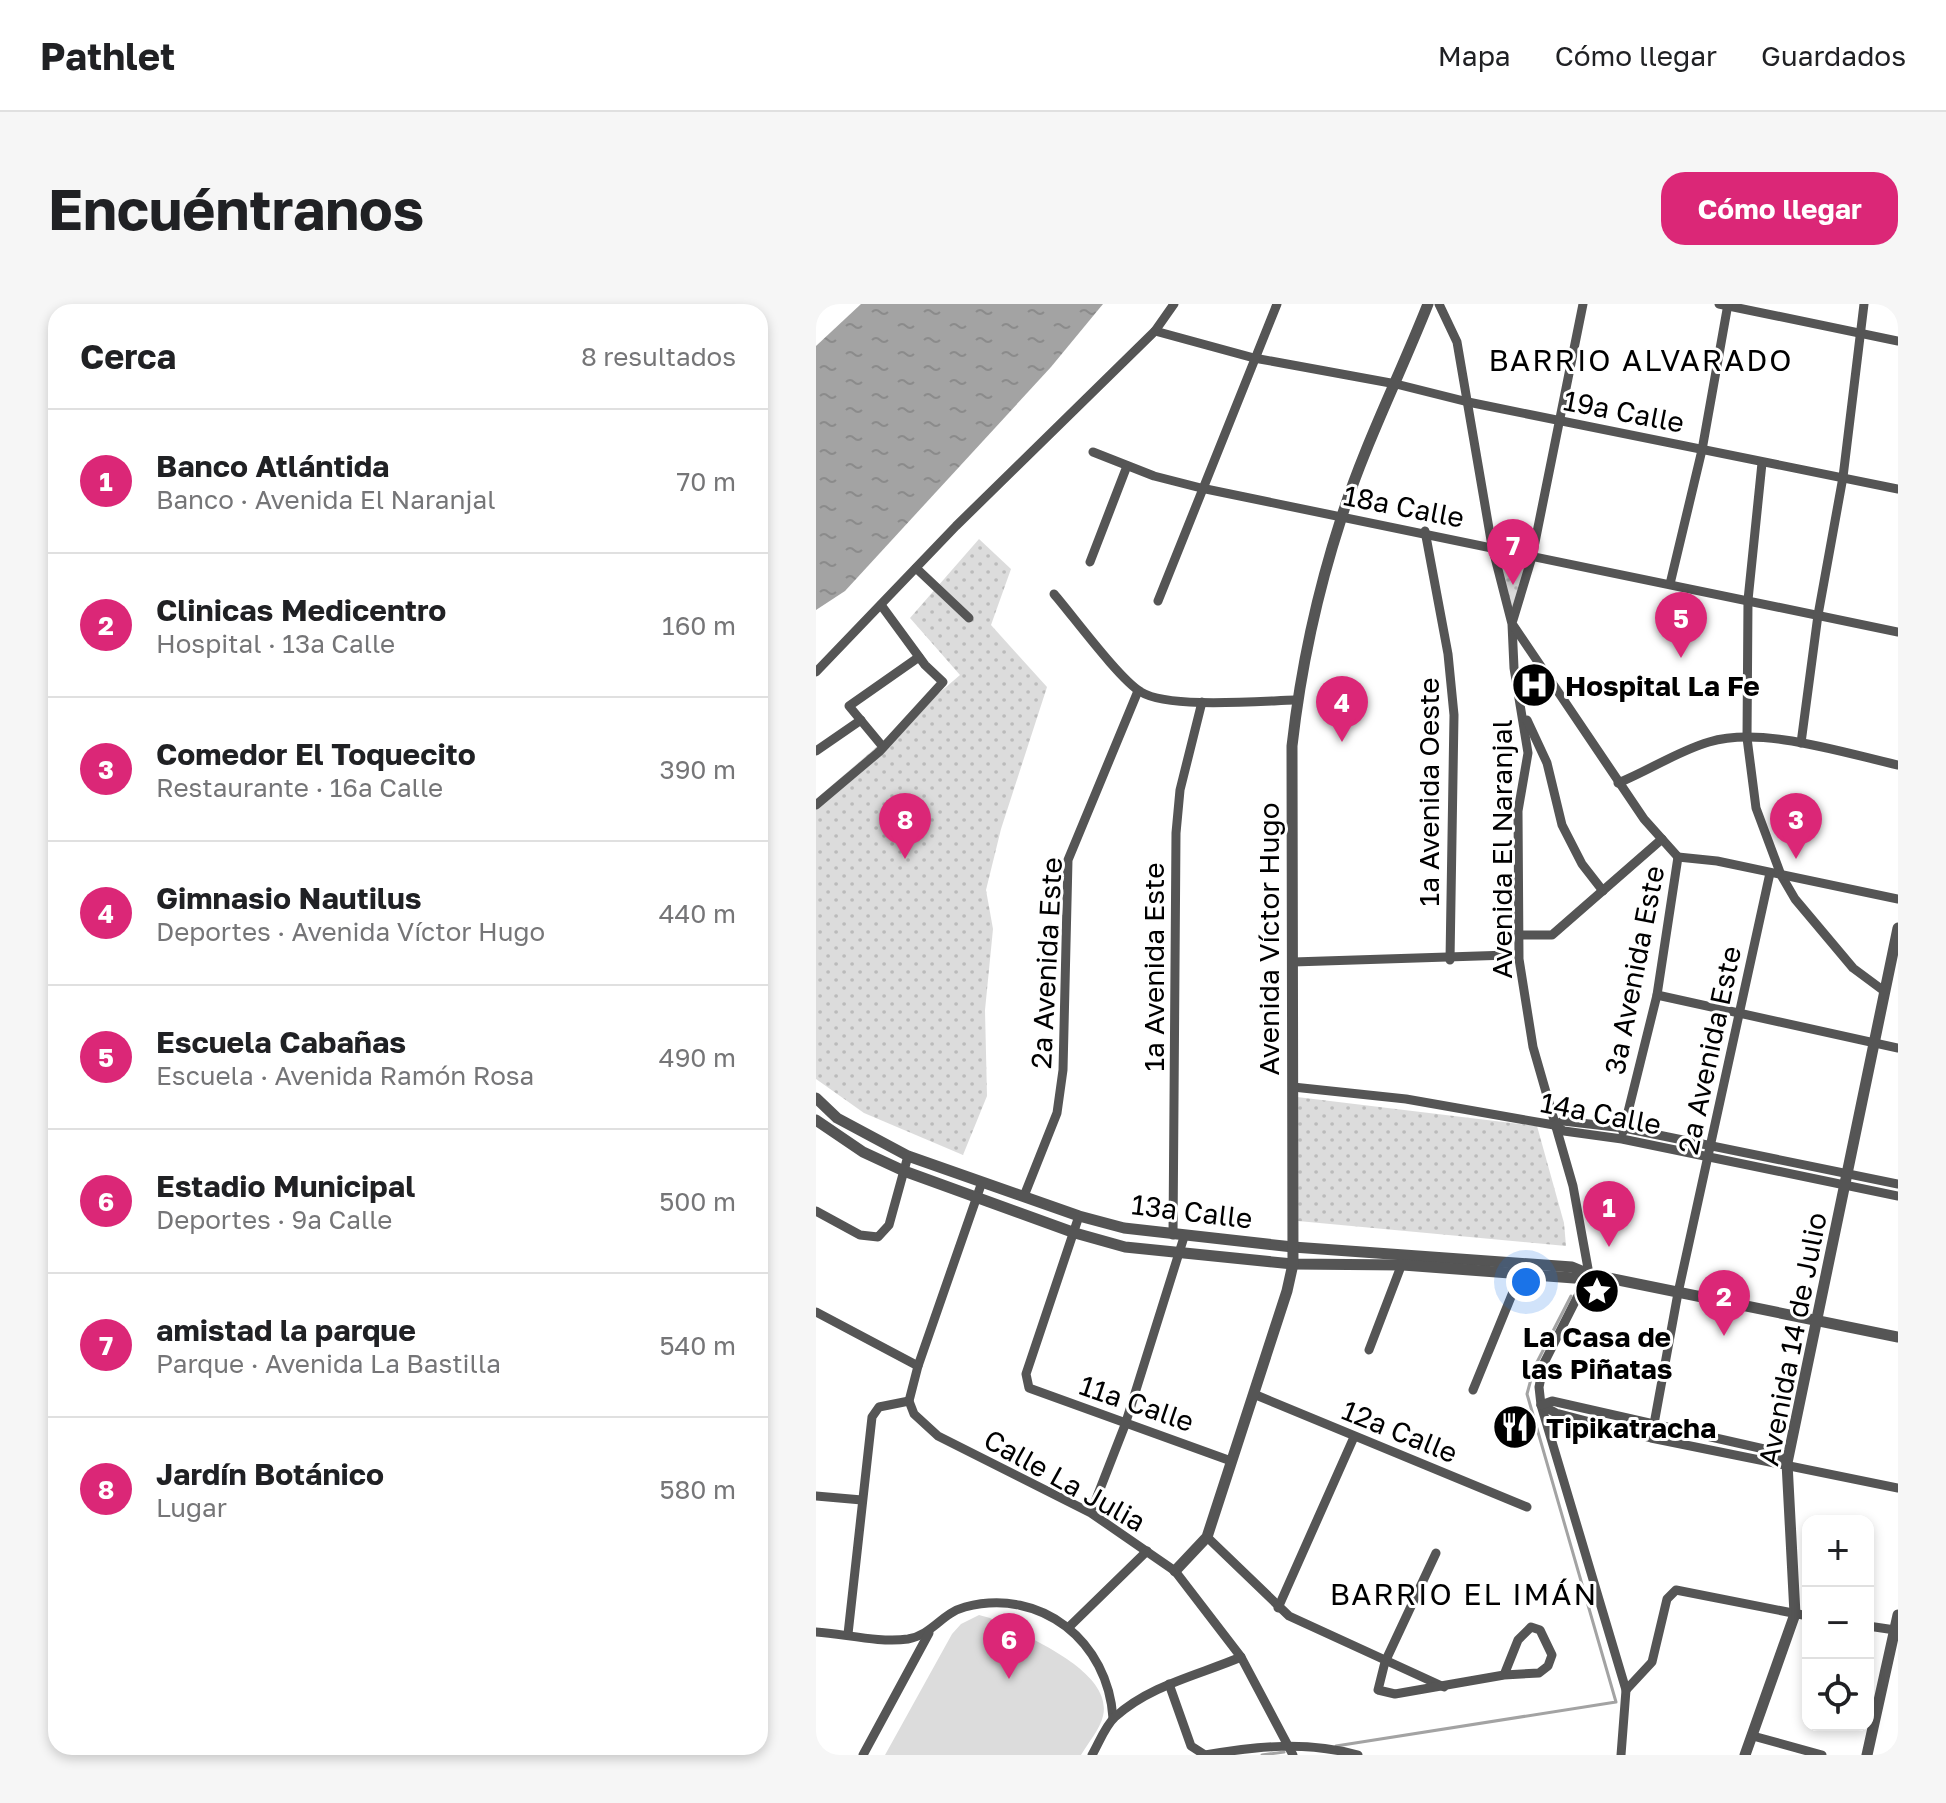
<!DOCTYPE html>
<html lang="es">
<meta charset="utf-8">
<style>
:root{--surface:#fff;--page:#f6f6f6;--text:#202124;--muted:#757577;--line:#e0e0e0;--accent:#db2777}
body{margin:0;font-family:"Golos Text",sans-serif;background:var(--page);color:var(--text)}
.controls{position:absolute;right:24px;bottom:24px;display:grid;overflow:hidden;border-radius:16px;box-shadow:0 4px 12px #0003}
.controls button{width:72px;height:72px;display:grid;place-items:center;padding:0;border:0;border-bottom:2px solid var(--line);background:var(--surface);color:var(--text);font:40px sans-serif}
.you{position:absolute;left:710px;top:978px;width:28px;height:28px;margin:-20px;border:6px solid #fff;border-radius:50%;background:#1a73e8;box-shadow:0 0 0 12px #1a73e833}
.badge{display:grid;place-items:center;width:52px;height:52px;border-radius:50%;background:var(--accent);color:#fff;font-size:26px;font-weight:700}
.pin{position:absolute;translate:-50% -66px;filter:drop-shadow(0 2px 4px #0008)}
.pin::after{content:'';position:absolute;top:42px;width:28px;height:24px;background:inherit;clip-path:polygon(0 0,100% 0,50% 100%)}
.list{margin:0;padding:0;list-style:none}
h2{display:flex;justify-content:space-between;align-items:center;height:104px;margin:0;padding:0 32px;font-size:34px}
h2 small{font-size:26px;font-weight:400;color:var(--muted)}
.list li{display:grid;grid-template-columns:52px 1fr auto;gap:24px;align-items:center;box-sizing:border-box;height:144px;padding:0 32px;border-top:2px solid var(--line)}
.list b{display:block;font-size:30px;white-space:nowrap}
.list p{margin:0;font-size:26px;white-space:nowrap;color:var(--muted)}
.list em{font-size:26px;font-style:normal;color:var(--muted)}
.icon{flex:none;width:44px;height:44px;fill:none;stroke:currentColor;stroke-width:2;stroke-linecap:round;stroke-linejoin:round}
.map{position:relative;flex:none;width:1082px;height:1451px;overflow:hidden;border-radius:24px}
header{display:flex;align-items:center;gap:48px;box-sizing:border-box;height:112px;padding:0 40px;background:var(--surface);border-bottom:2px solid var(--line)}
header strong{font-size:38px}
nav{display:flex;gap:44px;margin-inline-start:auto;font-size:28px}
.intro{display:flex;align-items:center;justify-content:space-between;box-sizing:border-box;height:192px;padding:0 48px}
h1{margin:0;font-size:56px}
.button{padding:20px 36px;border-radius:24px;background:var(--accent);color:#fff;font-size:28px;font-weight:700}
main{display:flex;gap:48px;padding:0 48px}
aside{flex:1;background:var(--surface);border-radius:24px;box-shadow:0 4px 12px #0003}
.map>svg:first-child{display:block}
.grass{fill:url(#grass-dots)}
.garden{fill:#dcdcdc}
.water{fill:url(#water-ripples)}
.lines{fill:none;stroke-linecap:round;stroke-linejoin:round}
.stream{stroke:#a3a3a3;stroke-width:3}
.minor{stroke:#555;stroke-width:9}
.tertiary{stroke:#555;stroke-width:11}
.labels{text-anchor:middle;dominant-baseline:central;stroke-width:6;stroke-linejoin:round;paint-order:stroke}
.street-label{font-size:28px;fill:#000;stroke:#fff}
.poi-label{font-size:28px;font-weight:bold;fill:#000;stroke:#fff;text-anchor:start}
.neighbourhood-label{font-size:30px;letter-spacing:2px;fill:#000;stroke:#fff}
</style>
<header>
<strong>Pathlet</strong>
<nav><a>Mapa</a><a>Cómo llegar</a><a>Guardados</a></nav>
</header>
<div class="intro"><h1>Encuéntranos</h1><a class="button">Cómo llegar</a></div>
<main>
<aside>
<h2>Cerca<small>8 resultados</small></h2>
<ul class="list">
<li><span class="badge">1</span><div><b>Banco Atlántida</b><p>Banco · Avenida El Naranjal</p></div><em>70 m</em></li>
<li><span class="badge">2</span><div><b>Clinicas Medicentro</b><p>Hospital · 13a Calle</p></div><em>160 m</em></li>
<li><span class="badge">3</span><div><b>Comedor El Toquecito</b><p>Restaurante · 16a Calle</p></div><em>390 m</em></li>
<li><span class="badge">4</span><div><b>Gimnasio Nautilus</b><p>Deportes · Avenida Víctor Hugo</p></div><em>440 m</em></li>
<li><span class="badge">5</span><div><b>Escuela Cabañas</b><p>Escuela · Avenida Ramón Rosa</p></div><em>490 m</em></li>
<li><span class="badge">6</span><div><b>Estadio Municipal</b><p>Deportes · 9a Calle</p></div><em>500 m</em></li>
<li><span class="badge">7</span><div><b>amistad la parque</b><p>Parque · Avenida La Bastilla</p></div><em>540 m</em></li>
<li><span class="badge">8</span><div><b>Jardín Botánico</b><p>Lugar</p></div><em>580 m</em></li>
</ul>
</aside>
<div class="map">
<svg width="1082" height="1451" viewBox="0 0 1082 1451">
<defs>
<pattern id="grass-dots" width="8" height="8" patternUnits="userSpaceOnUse" patternTransform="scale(2)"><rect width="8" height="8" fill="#dcdcdc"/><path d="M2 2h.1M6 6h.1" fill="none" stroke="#bbb" stroke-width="1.8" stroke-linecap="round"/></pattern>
<pattern id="water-ripples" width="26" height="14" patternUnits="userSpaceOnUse" patternTransform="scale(2)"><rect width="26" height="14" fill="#a3a3a3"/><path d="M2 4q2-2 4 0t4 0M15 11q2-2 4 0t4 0" fill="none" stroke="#8b8b8b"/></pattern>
</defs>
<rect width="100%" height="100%" fill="#fff"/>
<g class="grass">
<path d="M163 235 195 265 175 321 231 383 185 525 170 586 177 625 169 706 171 792 147 851 48 809 0 775V495L144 371 94 314Z"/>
<path d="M676 242 716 253 696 308Z"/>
<path d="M481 793 721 822 748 919 750 942 482 917Z"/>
</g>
<path class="garden" d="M163 1311 174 1314C206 1331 298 1366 287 1412 284 1425 272 1439 265 1451H69L136 1330 145 1320Z"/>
<path class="water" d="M45 0H287L235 63 29 287 0 306V42Z"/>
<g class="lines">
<g class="stream">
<path d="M520 1442 800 1398 711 1090 718 1064 755 992"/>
<path d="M446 1451 468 1448"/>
</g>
<g class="minor">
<path d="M623 0 641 38 676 242 696 320 698 364 712 449 702 507 703 655 717 743 757 882 773 970 728 1059 723 1083 725 1101 810 1386 805 1451"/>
<path d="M903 0 1082 37"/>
<path d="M339 27 438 54 580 80 652 98 1082 185"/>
<path d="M277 148 338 172 385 184 1082 328"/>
<path d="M946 159 932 296 931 434 940 504 965 571 979 595 1037 664 1068 687"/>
<path d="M609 227 632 350 638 411 634 656"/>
<path d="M274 258 311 162"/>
<path d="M100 264 153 314"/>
<path d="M854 280 886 146 912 0"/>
<path d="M238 290C257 312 304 376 325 388 353 405 444 397 479 396"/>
<path d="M342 297 461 0"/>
<path d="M697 316 716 253 767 0"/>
<path d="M697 321 828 515 862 553"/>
<path d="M0 368 140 222 339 27 358 0"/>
<path d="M711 416 731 459 746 521 766 560 787 587"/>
<path d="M985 439 1002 311 1027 173 1048 0"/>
<path d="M67 443 33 402 103 353"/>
<path d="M0 447 45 416"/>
<path d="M802 479C832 467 862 447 893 438 947 422 1028 449 1082 461"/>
<path d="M0 501 64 447 127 378 109 361 65 301"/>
<path d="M862 553 901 557 1082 595"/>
<path d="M703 631H736L846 535"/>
<path d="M477 658 693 651"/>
<path d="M841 691 1082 744"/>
<path d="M477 783 590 795 738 821 748 827 806 835 1082 892"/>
<path d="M738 821 747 817 808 824 1082 880"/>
<path d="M807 828 841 691 862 553"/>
<path d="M166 878 102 1062 93 1097 98 1110 122 1132 275 1209 359 1267 425 1353 477 1451"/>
<path d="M208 892 241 809 247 766 252 556 322 387"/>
<path d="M0 907 44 931 62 933 73 921 92 852"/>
<path d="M263 912 210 1070 213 1084 415 1157"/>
<path d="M357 931 360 529 364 486 386 398"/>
<path d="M0 1008 102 1062"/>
<path d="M553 1046 587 957"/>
<path d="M657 1086 706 966"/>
<path d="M440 1091 711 1203"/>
<path d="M725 1101 740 1109 835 1134 1082 1184"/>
<path d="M725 1101 736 1097 957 1147 971 1159"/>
<path d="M838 1120 862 989 954 569"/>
<path d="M0 1192 46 1196"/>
<path d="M277 1203 309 1121 368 933"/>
<path d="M391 1233 473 1312 628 1383"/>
<path d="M620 1249 569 1358 562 1386 579 1390 688 1371 723 1369 732 1362 736 1351 724 1326 715 1323 702 1336 688 1371"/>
<path d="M462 1304 538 1133"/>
<path d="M1052 1322 1079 1326"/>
<path d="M253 1323 331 1247"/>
<path d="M0 1328C29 1330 63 1339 92 1335 116 1331 126 1309 149 1303 226 1283 292 1338 297 1414"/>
<path d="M32 1330 56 1113 63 1103 93 1097"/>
<path d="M353 1380 375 1442 389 1451"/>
<path d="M810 1386 836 1358 851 1295 860 1286 992 1312"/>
<path d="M937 1432 1006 1451"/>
<path d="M47 1451 113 1329"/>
<path d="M276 1451C283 1439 289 1422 299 1413 334 1381 383 1371 425 1353"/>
<path d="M389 1451C442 1442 490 1437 542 1451"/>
</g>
<g class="tertiary">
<path d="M0 794 21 814 92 852 263 912 308 924 477 943 756 963 773 970 1082 1033"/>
<path d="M0 816 47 848 88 867 259 929 309 943 477 960 587 961 758 974 773 970"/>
<path d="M359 1267 391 1233 471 987 477 960 476 442C485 362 500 292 525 215 548 142 584 71 612 0"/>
<path d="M929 1451 979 1310 971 1159 1082 624"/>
<path d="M1051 1451 1082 1311"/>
</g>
</g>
<defs>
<g id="hospital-disc" transform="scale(2.3)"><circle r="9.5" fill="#000" stroke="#fff"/><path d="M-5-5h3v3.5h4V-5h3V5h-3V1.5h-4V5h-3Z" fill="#fff"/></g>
<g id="sight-disc" transform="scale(2.3)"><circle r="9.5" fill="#000" stroke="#fff"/><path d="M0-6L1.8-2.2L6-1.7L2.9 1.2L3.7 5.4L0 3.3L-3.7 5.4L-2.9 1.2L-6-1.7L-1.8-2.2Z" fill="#fff"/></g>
<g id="restaurant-disc" transform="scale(2.3)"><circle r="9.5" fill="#000" stroke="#fff"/><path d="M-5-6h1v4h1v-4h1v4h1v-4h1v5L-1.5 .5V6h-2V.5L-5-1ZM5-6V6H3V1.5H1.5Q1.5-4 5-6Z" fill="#fff"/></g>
</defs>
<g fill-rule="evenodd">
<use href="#hospital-disc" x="718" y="381"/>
<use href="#sight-disc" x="781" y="987"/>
<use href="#restaurant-disc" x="699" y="1123"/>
</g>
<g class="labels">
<g class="street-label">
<text transform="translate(808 107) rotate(11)">19a Calle</text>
<text transform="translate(588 202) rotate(11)">18a Calle</text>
<text transform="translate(612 488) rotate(-90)">1a Avenida Oeste</text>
<text transform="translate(685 545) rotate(-90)">Avenida El Naranjal</text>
<text transform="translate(452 635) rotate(-90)">Avenida Víctor Hugo</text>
<text transform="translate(230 659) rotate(-87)">2a Avenida Este</text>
<text transform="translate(337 663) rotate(-90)">1a Avenida Este</text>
<text transform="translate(818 666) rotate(-79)">3a Avenida Este</text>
<text transform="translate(893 746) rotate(-78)">2a Avenida Este</text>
<text transform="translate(785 809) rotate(11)">14a Calle</text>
<text transform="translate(376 907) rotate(7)">13a Calle</text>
<text transform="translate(976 1035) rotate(-79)">Avenida 14 de Julio</text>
<text transform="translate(321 1099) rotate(19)">11a Calle</text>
<text transform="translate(584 1127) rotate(22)">12a Calle</text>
<text transform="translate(249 1176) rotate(29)">Calle La Julia</text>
</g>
<g class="poi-label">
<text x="749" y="381">Hospital La Fe</text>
<text x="781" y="1032" text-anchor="middle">La Casa de<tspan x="781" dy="32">las Piñatas</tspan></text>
<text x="730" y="1123">Tipikatracha</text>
</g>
<g class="neighbourhood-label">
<text x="825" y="56">BARRIO ALVARADO</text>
<text x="648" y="1290">BARRIO EL IMÁN</text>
</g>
</g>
</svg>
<div class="controls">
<button>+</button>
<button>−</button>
<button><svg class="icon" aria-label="locate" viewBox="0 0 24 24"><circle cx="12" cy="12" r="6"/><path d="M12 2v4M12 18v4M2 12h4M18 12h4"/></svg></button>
</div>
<div class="you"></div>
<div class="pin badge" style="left:793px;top:943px">1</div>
<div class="pin badge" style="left:908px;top:1032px">2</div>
<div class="pin badge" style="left:980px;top:555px">3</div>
<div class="pin badge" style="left:526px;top:438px">4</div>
<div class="pin badge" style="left:865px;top:354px">5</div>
<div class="pin badge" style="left:193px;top:1375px">6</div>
<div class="pin badge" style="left:697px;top:281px">7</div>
<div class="pin badge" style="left:89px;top:555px">8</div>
</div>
</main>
